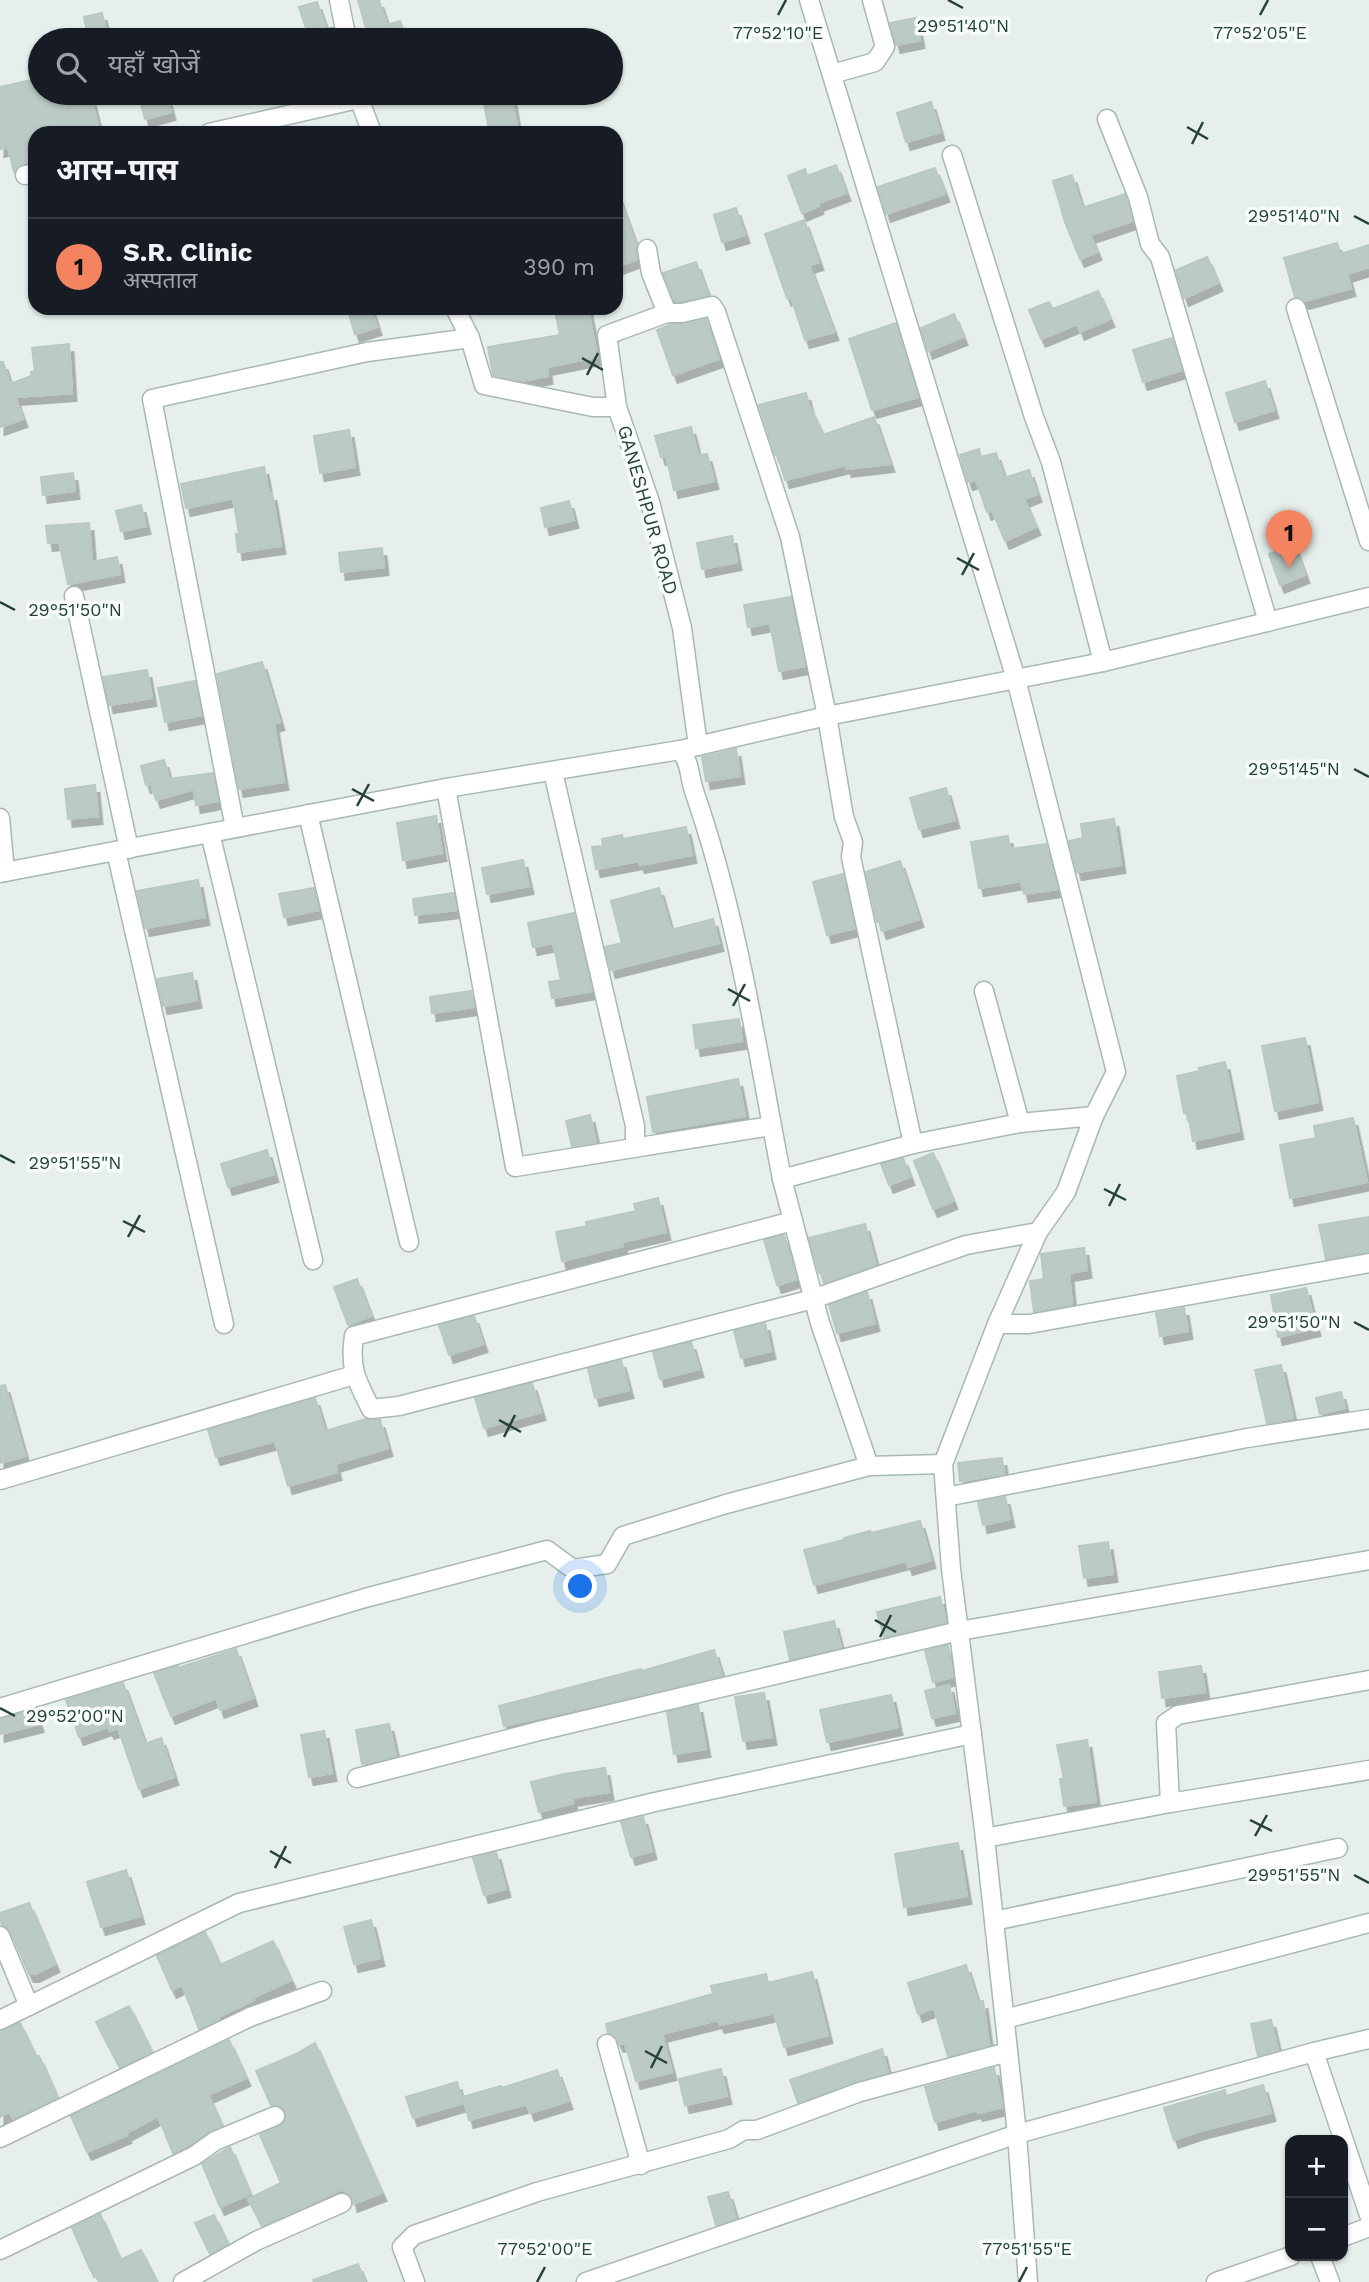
<!DOCTYPE html>
<html lang="hi">
<meta charset="utf-8">
<style>
:root{--surface:#171b24;--page:#242831;--text:#f1f3f6;--muted:#9ea1a6;--line:#363941;--accent:#f4845f}
body{margin:0;font-family:"Work Sans","Noto Sans Devanagari",sans-serif;background:var(--page);color:var(--text)}
.controls{position:absolute;right:21px;bottom:21px;display:grid;overflow:hidden;border-radius:14px;box-shadow:0 2px 5px #0004}
.controls button{width:63px;height:63px;display:grid;place-items:center;padding:0;border:0;border-bottom:2px solid var(--line);background:var(--surface);color:var(--text);font:35px sans-serif}
.you{position:absolute;left:581px;top:1587px;width:24px;height:24px;margin:-18px;border:5px solid #fff;border-radius:50%;background:#1a73e8;box-shadow:0 0 0 10px #1a73e833}
.badge{display:grid;place-items:center;width:46px;height:46px;border-radius:50%;background:var(--accent);color:#111;font-size:23px;font-weight:700}
.pin{position:absolute;translate:-50% -58px;filter:drop-shadow(0 2px 4px #0008)}
.pin::after{content:'';position:absolute;top:37px;width:24px;height:21px;background:inherit;clip-path:polygon(0 0,100% 0,50% 100%)}
.list{margin:0;padding:0;list-style:none}
h2{display:flex;justify-content:space-between;align-items:center;height:91px;margin:0;padding:0 28px;font-size:30px}
h2 small{font-size:23px;font-weight:400;color:var(--muted)}
.list li{display:grid;grid-template-columns:46px 1fr auto;gap:21px;align-items:center;box-sizing:border-box;height:98px;padding:0 28px;border-top:2px solid var(--line)}
.list b{display:block;font-size:26px;white-space:nowrap}
.list p{margin:0;font-size:23px;white-space:nowrap;color:var(--muted)}
.list em{font-size:23px;font-style:normal;color:var(--muted)}
.icon{flex:none;width:38px;height:38px;fill:none;stroke:currentColor;stroke-width:2;stroke-linecap:round;stroke-linejoin:round}
.map{position:relative;flex:none;width:1369px;height:2282px;overflow:hidden}
.search{position:absolute;background:var(--surface);box-shadow:0 2px 5px #0004;left:28px;top:28px;width:595px;height:77px;display:flex;align-items:center;gap:18px;box-sizing:border-box;padding:0 24px;border-radius:38px;color:var(--muted);font-size:26px}
.panel{position:absolute;background:var(--surface);box-shadow:0 2px 5px #0004;left:28px;top:126px;width:595px;height:189px;border-radius:21px}
.map>svg:first-child{display:block}
.building{fill:#bbcac4;stroke:#b8c9c2;stroke-width:2;filter:url(#shadow)}
.lines{fill:none;stroke-linecap:round;stroke-linejoin:round}
.street-casing{stroke:#a8b8b2;stroke-width:21}
.street{stroke:#fff;stroke-width:18}
.ticks{fill:none;stroke:#24423a;stroke-width:2.5}
.labels{text-anchor:middle;dominant-baseline:central;stroke-width:7;stroke-linejoin:round;paint-order:stroke}
.street-label{font-size:19px;fill:#24423a;stroke:#f7fbf9}
.ticks-label{font-size:18px;text-anchor:middle;fill:#24423a;stroke:#f7fbf9;stroke-width:7;stroke-linejoin:round;paint-order:stroke}
</style>
<div class="map">
<svg width="1369" height="2282" viewBox="0 0 1369 2282">
<defs>
<filter id="shadow"><feDropShadow dx="4.5" dy="8" stdDeviation="0" flood-color="#0004"/></filter>
</defs>
<rect width="100%" height="100%" fill="#e6efeb"/>
<g class="building">
<path d="M358 0H379L387 25 400 21 407 40H358V35L367 32Z"/>
<path d="M317 2 325 26 307 31 299 7Z"/>
<path d="M102 13 108 40H89L84 17Z"/>
<path d="M916 18 920 40 896 45 890 23Z"/>
<path d="M36 79 40 98 63 93H90L100 133H35V162L22 164 14 172 8 147 0 149V87Z"/>
<path d="M138 93H166L171 112 145 119Z"/>
<path d="M512 98 517 126 489 130 484 103Z"/>
<path d="M931 102 940 132 906 142 897 113Z"/>
<path d="M836 165 846 193 818 203 819 206 802 213 788 176 805 169 807 176Z"/>
<path d="M935 168 945 194 886 214 878 187Z"/>
<path d="M1072 175 1082 208 1125 194 1132 221 1090 235 1097 252 1080 259 1065 222 1053 181Z"/>
<path d="M616 195H618L636 245 637 259 616 267Z"/>
<path d="M736 208 745 235 722 242 714 215Z"/>
<path d="M804 220 819 262 809 265 834 332 805 340 791 297 787 298 765 234Z"/>
<path d="M1337 243 1341 254 1369 245V267L1347 274 1351 288 1305 301 1295 297 1284 258Z"/>
<path d="M1207 257 1218 283 1184 298 1176 270Z"/>
<path d="M696 262 708 295 675 302 663 273Z"/>
<path d="M1098 291 1110 319 1080 332 1077 324 1041 339 1029 310 1049 302 1053 309Z"/>
<path d="M347 308H371L377 327 355 334Z"/>
<path d="M568 308H588L597 357 547 367 548 376 521 381 493 375 488 347 560 335 555 311Z"/>
<path d="M954 314 963 337 928 351 921 328Z"/>
<path d="M706 319 719 359 673 375 657 330 672 324H684Z"/>
<path d="M896 323 918 397 872 410 849 339Z"/>
<path d="M1172 338 1182 370 1143 382 1133 350Z"/>
<path d="M69 344 72 393 15 397 23 419 0 427V362H3L10 384 31 376V372L35 371 32 348Z"/>
<path d="M1265 381 1274 410 1235 422 1226 393Z"/>
<path d="M806 393 809 405 823 435 874 417 890 464 847 469 846 465 785 480 778 455H775L759 405Z"/>
<path d="M691 427 698 455 707 454 714 481 674 490 666 456 661 457 655 436Z"/>
<path d="M349 430 355 467 320 473 314 436Z"/>
<path d="M979 449 981 457 996 453 1004 478 1029 470 1037 494 1024 499 1036 527 1005 541 992 510 987 512 976 480 968 482 960 455Z"/>
<path d="M264 467 269 494 272 493 281 546 238 552 236 534H239L233 498 186 508 181 484Z"/>
<path d="M73 473 75 491 43 495 41 477Z"/>
<path d="M569 501 574 520 545 527 541 508Z"/>
<path d="M141 505 146 526 121 531 116 511Z"/>
<path d="M89 523 92 562 117 557 120 574 68 584 59 542 48 543 46 526Z"/>
<path d="M732 536 737 562 702 569 697 543Z"/>
<path d="M1294 545 1305 575 1280 585 1269 554Z"/>
<path d="M382 548 384 567 341 572 339 553Z"/>
<path d="M791 597 805 666 779 671 770 623 748 627 744 605Z"/>
<path d="M262 662 280 722 274 724 284 782 239 789 217 674Z"/>
<path d="M147 670 152 698 109 705 103 677Z"/>
<path d="M195 681 202 715 165 722 158 688Z"/>
<path d="M736 749 740 776 706 781 702 757Z"/>
<path d="M164 760 169 779 213 773 218 801 196 805 194 789 156 800 151 784 146 785 141 766Z"/>
<path d="M95 785 98 816 68 819 65 789Z"/>
<path d="M946 788 955 820 919 829 910 798Z"/>
<path d="M436 816 442 853 403 860 397 823Z"/>
<path d="M1114 819 1121 865 1077 872 1069 841 1083 838 1081 824Z"/>
<path d="M686 827 692 855 640 865 639 861 596 869 592 847 603 846 602 839 622 835 623 839Z"/>
<path d="M1008 836 1010 849 1046 844 1058 889 1024 894 1021 881 979 888 971 842Z"/>
<path d="M523 860 529 886 487 894 482 868Z"/>
<path d="M900 861 919 919 882 931 879 921 877 922 866 872Z"/>
<path d="M843 874 855 928 827 935 813 882Z"/>
<path d="M198 880 205 917 145 928 137 891Z"/>
<path d="M314 888 319 910 284 917 279 894Z"/>
<path d="M659 888 671 930 713 919 719 943 611 970 605 947 622 943 611 901Z"/>
<path d="M454 893 457 910 415 915 413 899Z"/>
<path d="M574 913 592 991 552 998 549 982 561 980 553 943 533 947 528 923Z"/>
<path d="M192 973 197 1000 163 1006 157 979Z"/>
<path d="M471 991 474 1007 432 1013 430 997Z"/>
<path d="M739 1019 742 1041 696 1048 693 1025Z"/>
<path d="M1305 1038 1318 1102 1275 1111 1262 1046Z"/>
<path d="M1225 1062 1239 1131 1193 1141 1188 1113H1184L1177 1076 1200 1071 1199 1068Z"/>
<path d="M738 1079 745 1116 653 1132 647 1097Z"/>
<path d="M590 1115 596 1142 572 1146 566 1121Z"/>
<path d="M1353 1118 1367 1182 1290 1198 1280 1145 1316 1138 1314 1126Z"/>
<path d="M267 1150 274 1174 228 1187 221 1164Z"/>
<path d="M933 1153 953 1201 933 1209 914 1161Z"/>
<path d="M903 1158 910 1177 889 1185 881 1164Z"/>
<path d="M658 1198 666 1232 622 1242 623 1246 562 1261 556 1232 587 1226 586 1222 636 1211 634 1204Z"/>
<path d="M1369 1217V1252L1326 1259 1319 1225Z"/>
<path d="M865 1224 876 1265 824 1283 821 1272 819 1273 809 1238Z"/>
<path d="M784 1235 797 1279 777 1285 764 1240Z"/>
<path d="M1084 1248 1087 1270 1069 1273 1072 1305 1034 1312 1030 1281 1044 1279 1041 1254Z"/>
<path d="M357 1279 371 1316 348 1325 334 1287Z"/>
<path d="M1306 1288 1316 1328 1278 1337 1271 1295Z"/>
<path d="M867 1292 875 1323 837 1333 829 1305Z"/>
<path d="M1184 1308 1188 1331 1160 1336 1156 1313Z"/>
<path d="M474 1316 483 1344 449 1355 439 1325Z"/>
<path d="M765 1323 771 1351 741 1358 734 1331Z"/>
<path d="M691 1342 699 1369 660 1379 653 1352Z"/>
<path d="M621 1360 629 1390 595 1398 588 1369Z"/>
<path d="M1281 1365 1293 1418 1267 1423 1255 1370Z"/>
<path d="M532 1383 541 1412 484 1428 475 1398Z"/>
<path d="M5 1385 25 1456 0 1463V1386Z"/>
<path d="M1341 1392 1345 1408 1320 1414 1316 1398Z"/>
<path d="M315 1398 325 1431 366 1419 380 1420 388 1448 335 1464 337 1472 288 1486 275 1441 216 1457 208 1430Z"/>
<path d="M1002 1458 1004 1474 960 1481 958 1463Z"/>
<path d="M1005 1497 1010 1519 983 1525 978 1502Z"/>
<path d="M920 1521 931 1560 908 1567 906 1561 814 1585 804 1550 844 1540V1538L870 1531 871 1533Z"/>
<path d="M1108 1542 1113 1574 1084 1578 1079 1546Z"/>
<path d="M940 1597 946 1622 884 1637 877 1612Z"/>
<path d="M834 1621 841 1648 790 1660 784 1632Z"/>
<path d="M948 1645 953 1677 933 1682 925 1651Z"/>
<path d="M236 1649 253 1698 220 1710 216 1698 171 1716 154 1673 178 1666V1668Z"/>
<path d="M714 1650 722 1676 504 1726 499 1706 641 1669 642 1671Z"/>
<path d="M1201 1666 1205 1692 1162 1698 1159 1672Z"/>
<path d="M123 1683 145 1744 161 1738 174 1777 139 1789 118 1728 110 1731 108 1727 79 1737 66 1700Z"/>
<path d="M949 1685 955 1713 932 1718 925 1691Z"/>
<path d="M764 1693 772 1737 743 1741 735 1697Z"/>
<path d="M891 1695 898 1727 827 1742 820 1710Z"/>
<path d="M698 1705 706 1749 674 1754 667 1712Z"/>
<path d="M35 1709 39 1724 0 1734V1719Z"/>
<path d="M389 1724 396 1756 362 1764 356 1730Z"/>
<path d="M324 1731 332 1773 309 1777 301 1735Z"/>
<path d="M1087 1740 1096 1802 1064 1806 1060 1779H1064L1057 1745Z"/>
<path d="M605 1768 609 1792 572 1798 573 1803 539 1812 531 1782 564 1774Z"/>
<path d="M643 1817 652 1851 631 1857 621 1822Z"/>
<path d="M958 1843 967 1896 904 1907 895 1854Z"/>
<path d="M496 1852 506 1889 484 1895 473 1858Z"/>
<path d="M126 1870 140 1916 101 1927 87 1882Z"/>
<path d="M29 1903 55 1964 35 1974H29L11 1932 2 1925 0 1919V1913Z"/>
<path d="M371 1920 380 1958 354 1964 344 1927Z"/>
<path d="M205 1932 220 1965 273 1941 291 1980 252 1998 254 2000 218 2017 219 2019 199 2029 182 1985 172 1990 157 1956Z"/>
<path d="M966 1965 978 2003 983 2001 989 2045 948 2056 934 2008 918 2014 908 1983Z"/>
<path d="M812 1972 828 2035 784 2047 774 2013 720 2025 718 2020 662 2034 672 2072 636 2081 625 2043 619 2044 615 2036 608 2033 606 2024 713 1994 711 1986 766 1974 768 1983Z"/>
<path d="M129 2006 152 2052 120 2068 96 2022Z"/>
<path d="M1271 2020 1278 2050 1258 2056 1251 2024Z"/>
<path d="M20 2023 36 2057 39 2056 57 2098 13 2119 10 2112 0 2117V2031Z"/>
<path d="M229 2040 246 2078 208 2095 222 2126 173 2153 158 2116 126 2133 127 2135 87 2152 71 2116Z"/>
<path d="M315 2043 382 2193 353 2204 352 2198 342 2189 262 2226 248 2199 281 2183 260 2135 280 2126 286 2117 281 2107 271 2105 256 2071 296 2054Z"/>
<path d="M882 2049 888 2073 856 2081 798 2103 790 2080Z"/>
<path d="M994 2068 1003 2107 978 2113 977 2110 935 2122 925 2087Z"/>
<path d="M721 2069 727 2096 685 2105 679 2079Z"/>
<path d="M557 2070 568 2101 530 2113 527 2104 469 2120 463 2097 501 2086 502 2088Z"/>
<path d="M457 2082 463 2103 413 2118 406 2097Z"/>
<path d="M1263 2085 1271 2113 1200 2131 1174 2140 1164 2108 1225 2090 1226 2096Z"/>
<path d="M230 2147 250 2194 220 2207 202 2164Z"/>
<path d="M728 2192 736 2219 716 2225 708 2197Z"/>
<path d="M100 2214 120 2260 141 2250 157 2282H99L92 2268 90 2269 72 2228Z"/>
<path d="M214 2215 228 2244 210 2254 195 2223Z"/>
<path d="M358 2264 365 2282H314L313 2280Z"/>
</g>
<g class="lines">
<g class="street-casing">
<g id="street">
<path d="M339 0 347 40"/>
<path d="M809 0 1016 679 1116 1072 1094 1116"/>
<path d="M318 40 346 35"/>
<path d="M832 74 875 62 885 47 872 0"/>
<path d="M357 93 372 133"/>
<path d="M1107 119 1138 197 1150 244 1160 257 1268 622"/>
<path d="M209 133 358 99"/>
<path d="M952 155 1034 417 1051 462 1103 662"/>
<path d="M25 175 35 173"/>
<path d="M647 249 651 273 667 313 607 335 617 407 650 502 682 628 698 746"/>
<path d="M455 308 470 338 484 385 593 407H617"/>
<path d="M1296 308 1369 541"/>
<path d="M667 313H682L712 306 716 312 790 537 827 716 844 817 853 842 851 857 913 1144"/>
<path d="M74 596 129 849"/>
<path d="M680 750C691 763 689 778 695 794 738 918 757 1050 782 1179L913 1144 1020 1123 1094 1116 1066 1192 1038 1232 997 1324 943 1464 951 1569 985 1838 1170 1803 1369 1770"/>
<path d="M553 772 635 1126V1147"/>
<path d="M446 788 515 1167C600 1153 686 1139 772 1126"/>
<path d="M308 814 409 1242"/>
<path d="M0 818 5 872"/>
<path d="M235 828 152 399 367 352 470 338"/>
<path d="M210 833 313 1260"/>
<path d="M116 851 224 1324"/>
<path d="M0 873 446 788 680 750 827 716 1103 662 1369 597"/>
<path d="M984 991 1020 1123"/>
<path d="M782 1179 820 1323 869 1466 943 1464"/>
<path d="M793 1221 354 1336C349 1369 357 1381 371 1409L399 1406 813 1299 966 1245 1038 1232"/>
<path d="M997 1324H1029L1369 1263"/>
<path d="M0 1480 354 1375"/>
<path d="M946 1497 1247 1438 1369 1419"/>
<path d="M0 1708 365 1598 547 1550 573 1569 607 1564 623 1536 726 1504 869 1466"/>
<path d="M357 1778 539 1731 959 1631 1369 1560"/>
<path d="M1170 1803 1166 1723 1178 1715 1369 1680"/>
<path d="M985 1838 1017 2134 1028 2282"/>
<path d="M994 1921 1338 1848"/>
<path d="M0 1936 29 2006"/>
<path d="M1005 2019 1369 1923"/>
<path d="M0 2020 239 1903 655 1802 972 1734"/>
<path d="M607 2044 641 2165"/>
<path d="M1314 2052 1369 2215"/>
<path d="M0 2138 250 2017 322 1991"/>
<path d="M1343 2237 1369 2227"/>
<path d="M0 2250 194 2156 215 2141 275 2116"/>
<path d="M1320 2256 1330 2282"/>
<path d="M183 2282 256 2241 342 2203"/>
<path d="M415 2282 402 2247 414 2235 537 2192 729 2139 744 2130H757L860 2092 1008 2052"/>
<path d="M586 2282 1017 2134 1314 2052 1369 2039"/>
<path d="M1216 2282 1291 2256"/>
</g>
</g>
<use href="#street" class="street"/>
</g>
<path class="ticks" d="M948 0 963 8M778 15 786 0M1260 15 1268 0M1187 127 1208 139M1192 144 1203 122M1354 216 1369 224M582 358 603 370M587 375 598 353M957 558 979 570M962 575 974 553M0 602 15 610M1354 769 1369 777M352 789 374 801M357 806 369 784M728 989 750 1001M733 1006 745 984M0 1155 15 1163M1104 1189 1126 1200M1109 1206 1120 1184M123 1221 145 1232M128 1237 140 1215M1354 1322 1369 1330M499 1420 521 1432M504 1437 515 1415M875 1620 896 1632M880 1637 891 1615M0 1708 15 1716M1250 1820 1272 1831M1255 1836 1267 1815M270 1851 291 1863M275 1868 286 1846M1354 1875 1369 1883M645 2051 667 2063M651 2068 662 2046M537 2282 545 2267M1019 2282 1027 2267"/>
<g class="labels">
<g class="street-label">
<text transform="translate(648 510) rotate(74)">GANESHPUR ROAD</text>
</g>
</g>
<g class="ticks-label">
<text x="963" y="32">29°51'40"N</text>
<text x="778" y="39">77°52'10"E</text>
<text x="1260" y="39">77°52'05"E</text>
<text x="1294" y="222">29°51'40"N</text>
<text x="75" y="616">29°51'50"N</text>
<text x="1294" y="775">29°51'45"N</text>
<text x="75" y="1169">29°51'55"N</text>
<text x="1294" y="1328">29°51'50"N</text>
<text x="75" y="1722">29°52'00"N</text>
<text x="1294" y="1881">29°51'55"N</text>
<text x="545" y="2255">77°52'00"E</text>
<text x="1027" y="2255">77°51'55"E</text>
</g>
</svg>
<div class="controls">
<button>+</button>
<button>−</button>
</div>
<div class="you"></div>
<div class="pin badge" style="left:1289px;top:568px">1</div>
<div class="search"><svg class="icon" aria-label="search" viewBox="0 0 24 24"><circle cx="10" cy="10" r="6"/><path d="M15 15l6 6"/></svg>यहाँ खोजें</div>
<section class="panel">
<h2>आस-पास<small></small></h2>
<ul class="list">
<li><span class="badge">1</span><div><b>S.R. Clinic</b><p>अस्पताल</p></div><em>390 m</em></li>
</ul>
</section>
</div>
